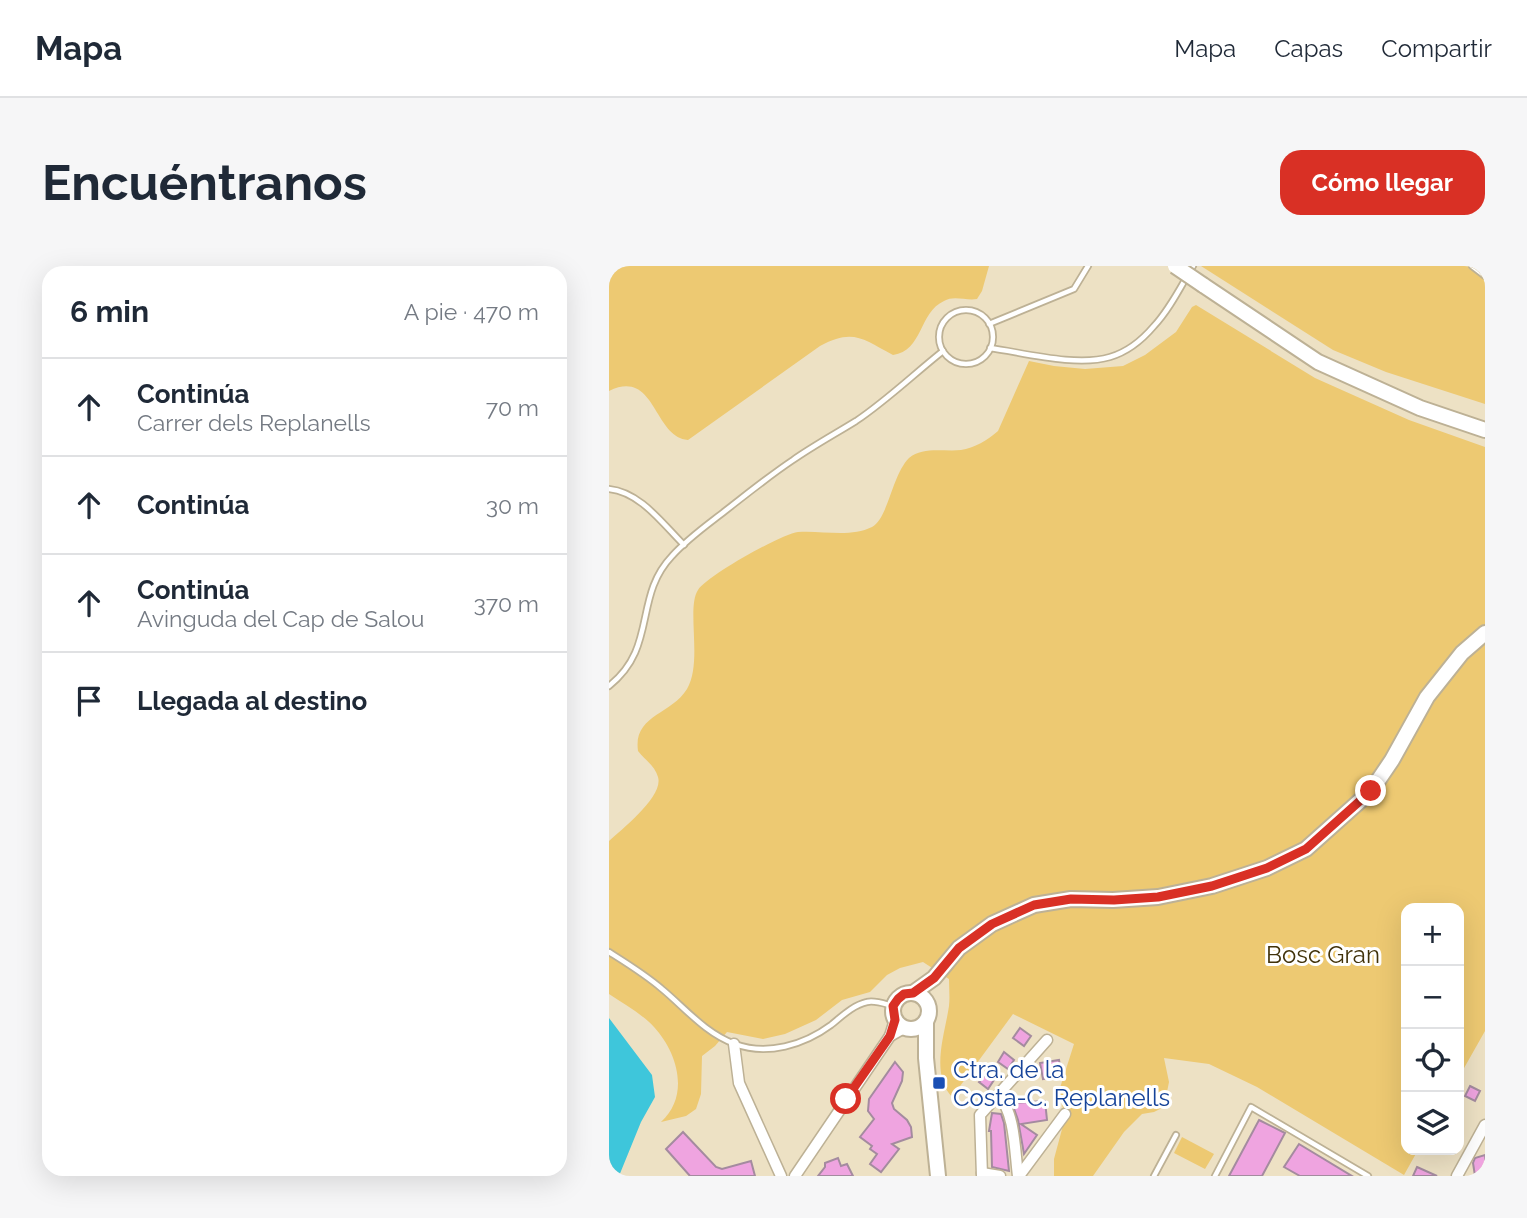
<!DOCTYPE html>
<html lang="es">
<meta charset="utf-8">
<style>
:root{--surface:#fff;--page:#f6f6f7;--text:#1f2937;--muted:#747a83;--line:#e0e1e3;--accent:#d93025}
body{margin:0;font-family:Raleway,sans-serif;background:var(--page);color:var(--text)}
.controls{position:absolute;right:21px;bottom:21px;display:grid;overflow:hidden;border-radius:14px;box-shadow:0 7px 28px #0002}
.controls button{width:63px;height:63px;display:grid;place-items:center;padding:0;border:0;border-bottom:2px solid var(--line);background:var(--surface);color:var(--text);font:35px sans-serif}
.stop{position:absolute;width:21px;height:21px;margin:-16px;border:5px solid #d93025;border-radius:50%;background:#fff}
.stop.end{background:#d93025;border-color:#fff;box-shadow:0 2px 7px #0008}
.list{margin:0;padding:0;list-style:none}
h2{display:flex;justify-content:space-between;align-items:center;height:91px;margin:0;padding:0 28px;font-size:30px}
h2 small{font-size:23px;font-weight:400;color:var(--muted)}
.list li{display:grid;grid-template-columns:46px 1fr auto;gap:21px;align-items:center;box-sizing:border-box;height:98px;padding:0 28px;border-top:2px solid var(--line)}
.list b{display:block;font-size:26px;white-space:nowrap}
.list p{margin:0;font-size:23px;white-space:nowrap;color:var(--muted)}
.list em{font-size:23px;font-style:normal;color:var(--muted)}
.icon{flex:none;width:38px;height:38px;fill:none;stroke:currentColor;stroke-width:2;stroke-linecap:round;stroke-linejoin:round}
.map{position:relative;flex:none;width:876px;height:910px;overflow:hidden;border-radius:21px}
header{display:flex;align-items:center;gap:42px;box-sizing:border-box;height:98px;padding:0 35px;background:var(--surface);border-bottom:2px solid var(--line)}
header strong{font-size:33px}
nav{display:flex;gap:38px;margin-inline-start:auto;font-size:24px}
.intro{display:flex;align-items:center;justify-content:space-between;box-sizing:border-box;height:168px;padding:0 42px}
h1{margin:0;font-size:49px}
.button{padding:18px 32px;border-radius:21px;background:var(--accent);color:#fff;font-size:24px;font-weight:700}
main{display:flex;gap:42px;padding:0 42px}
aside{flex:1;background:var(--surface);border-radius:21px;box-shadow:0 7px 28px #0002}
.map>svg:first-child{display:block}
.green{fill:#edc972}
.water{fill:#3ec6db}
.building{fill:#efa4e0;stroke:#a48b9f;stroke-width:2}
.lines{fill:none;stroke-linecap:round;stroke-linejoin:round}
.lane-casing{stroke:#bdb195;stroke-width:8}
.street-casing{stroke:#bdb195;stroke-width:13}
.secondary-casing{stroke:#bdb195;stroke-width:18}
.lane{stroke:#fff;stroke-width:4.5}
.street{stroke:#fff;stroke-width:10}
.secondary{stroke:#fff;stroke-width:14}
.secondary-bridge-casing{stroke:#bdb195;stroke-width:18;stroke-linecap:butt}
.secondary-bridge{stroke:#fff;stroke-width:14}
.route{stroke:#d93025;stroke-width:9}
.transit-dot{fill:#1a4fb4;stroke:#fff;stroke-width:2.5}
.labels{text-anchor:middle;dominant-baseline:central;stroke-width:6;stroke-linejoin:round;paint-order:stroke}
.park-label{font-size:24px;fill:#41320a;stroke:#fff}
.transit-label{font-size:24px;fill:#164399;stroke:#fff;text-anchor:start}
</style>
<header>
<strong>Mapa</strong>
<nav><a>Mapa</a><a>Capas</a><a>Compartir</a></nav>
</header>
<div class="intro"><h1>Encuéntranos</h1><a class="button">Cómo llegar</a></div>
<main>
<aside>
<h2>6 min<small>A pie · 470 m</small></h2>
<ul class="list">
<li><svg class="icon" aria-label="ahead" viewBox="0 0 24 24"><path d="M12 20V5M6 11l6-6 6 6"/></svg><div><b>Continúa</b><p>Carrer dels Replanells</p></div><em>70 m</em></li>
<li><svg class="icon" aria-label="ahead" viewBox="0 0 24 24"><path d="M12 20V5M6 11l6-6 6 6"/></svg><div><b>Continúa</b></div><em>30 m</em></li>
<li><svg class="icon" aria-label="ahead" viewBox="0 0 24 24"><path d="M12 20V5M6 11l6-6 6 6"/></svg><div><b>Continúa</b><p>Avinguda del Cap de Salou</p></div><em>370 m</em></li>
<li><svg class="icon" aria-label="arrive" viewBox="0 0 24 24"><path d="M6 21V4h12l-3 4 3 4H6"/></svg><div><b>Llegada al destino</b></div></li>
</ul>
</aside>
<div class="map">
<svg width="876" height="910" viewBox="0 0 876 910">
<rect width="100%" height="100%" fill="#ede1c4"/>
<g class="green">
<path d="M0 0H380L373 25 368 33C357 35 345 29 335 35 310 46 314 85 284 89 254 73 244 62 211 80L79 174C44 171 47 102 0 125Z"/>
<path d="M592 0H876V138L777 106 724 84Z"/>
<path d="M587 39 706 112 800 154 876 181V765L850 811V642H797V884H809L795 909 648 821 600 798 555 792 560 816 555 841 545 846 533 848 515 866 484 910H445V893L456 852 450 825 465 778 404 748 343 831C321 807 336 768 340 740 341 731 340 722 340 713L314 696 291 702 278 709 261 726 233 734 207 754 176 768 154 773 118 766 106 780 93 790 92 828 87 843 77 850 52 856C81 830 69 787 45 761 33 748 15 738 0 728V575C13 563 55 530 49 511 46 500 36 494 29 485 24 449 62 449 78 423 94 396 77 342 89 324 98 310 172 268 189 266 212 264 241 272 263 261 279 253 283 209 300 192 314 180 335 186 352 184 365 182 379 174 389 165L420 95 445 100 476 103 514 100 536 89 567 66 583 41Z"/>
<path d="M573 871 605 888 596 903 565 887Z"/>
</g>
<path class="water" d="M0 752 43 809 46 831 32 856 10 910H0Z"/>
<g class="building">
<path d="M411 762 422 770 415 780 404 772Z"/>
<path d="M395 786 405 794 399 803 389 796Z"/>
<path d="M450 794 453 810 434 813 431 797Z"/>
<path d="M286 796 294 806 293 815 283 837 285 843 298 854 302 861 303 871 283 878 290 883 272 906 261 898 268 888 261 883 263 880 251 871 265 853 259 845 260 833Z"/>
<path d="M377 808 385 814 379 823 370 816Z"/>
<path d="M861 820 871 825 866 835 856 830Z"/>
<path d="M436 835 438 854 412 858 428 869 415 888 409 854 403 837Z"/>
<path d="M383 847 392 848 395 857 400 905 383 901 382 865H380Z"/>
<path d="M650 854 676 867 653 910H620Z"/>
<path d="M74 866 107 901 113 903 142 895 146 910H81L57 883Z"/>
<path d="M690 878 743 910H691L675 901Z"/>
<path d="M876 889V910H866L864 897 866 892Z"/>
<path d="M229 892 232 900 238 898 244 910H209L216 901V897Z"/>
<path d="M808 901 828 910H804Z"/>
</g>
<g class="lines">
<g class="lane-casing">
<g id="lane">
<path d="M863 0 876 10"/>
<circle cx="357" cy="71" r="27"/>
<path d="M380 58 465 23 479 0"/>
<path d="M381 82C416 87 468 101 501 91 518 86 534 73 545 60 561 43 572 20 584 0"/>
<path d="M0 223C31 226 53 257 75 279"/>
<path d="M0 420C49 381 24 331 63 290 78 273 98 259 116 245 138 228 160 210 184 194 204 180 226 168 247 155 277 135 305 108 334 85"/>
<path d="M0 686C19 698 37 709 53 723 76 742 96 767 126 778 158 790 195 779 222 759 232 751 244 739 258 736 266 734 276 738 284 740"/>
<path d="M545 910 567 869"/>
<path d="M606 910 642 841 759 910"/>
</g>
</g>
<g class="street-casing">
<g id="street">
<path d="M281 770 295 762"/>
<path d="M125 778 130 817 172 910"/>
<path d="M389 830C406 844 406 888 409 910"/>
<path d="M373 907 391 910"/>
<path d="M186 910 281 770 286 754"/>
<path d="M373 910 371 849 438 774"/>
<path d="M410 910 456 848"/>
<path d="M848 910 876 859"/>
</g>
</g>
<g class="secondary-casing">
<g id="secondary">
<path d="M594 19 709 96 811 142 876 164"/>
<circle cx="302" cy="745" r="18"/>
<path d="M304 727 325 712 350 682 383 658 425 639 462 633 504 634 549 631 603 620 658 602 697 583 762 525 783 494 818 431 853 387 876 367"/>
<path d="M317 757V792L329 910"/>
</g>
</g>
<use href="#lane" class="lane"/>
<use href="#street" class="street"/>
<use href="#secondary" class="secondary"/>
<g class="secondary-bridge-casing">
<path id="secondary-bridge" d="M566 0 594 19"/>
</g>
<use href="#secondary-bridge" class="secondary-bridge"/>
</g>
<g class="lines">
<path class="route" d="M237 833 281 770 286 754 284 740 289 733 295 728 304 727 325 712 350 682 383 658 425 639 462 633 505 634 549 631 603 620 658 602 697 583 762 525"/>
</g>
<rect class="transit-dot" x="323" y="810" width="14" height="14" rx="3.5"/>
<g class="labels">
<g class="park-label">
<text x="714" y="688">Bosc Gran</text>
</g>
<g class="transit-label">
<text x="344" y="803">Ctra. de la<tspan x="344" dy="28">Costa-C. Replanells</tspan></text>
</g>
</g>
</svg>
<div class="controls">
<button>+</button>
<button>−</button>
<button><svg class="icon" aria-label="locate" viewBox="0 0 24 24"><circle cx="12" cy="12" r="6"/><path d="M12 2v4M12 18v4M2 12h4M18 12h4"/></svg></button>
<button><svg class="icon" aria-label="layers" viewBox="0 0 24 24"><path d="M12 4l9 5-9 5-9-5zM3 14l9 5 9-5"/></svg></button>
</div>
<div class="stop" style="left:237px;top:833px"></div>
<div class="stop end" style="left:762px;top:525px"></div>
</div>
</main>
